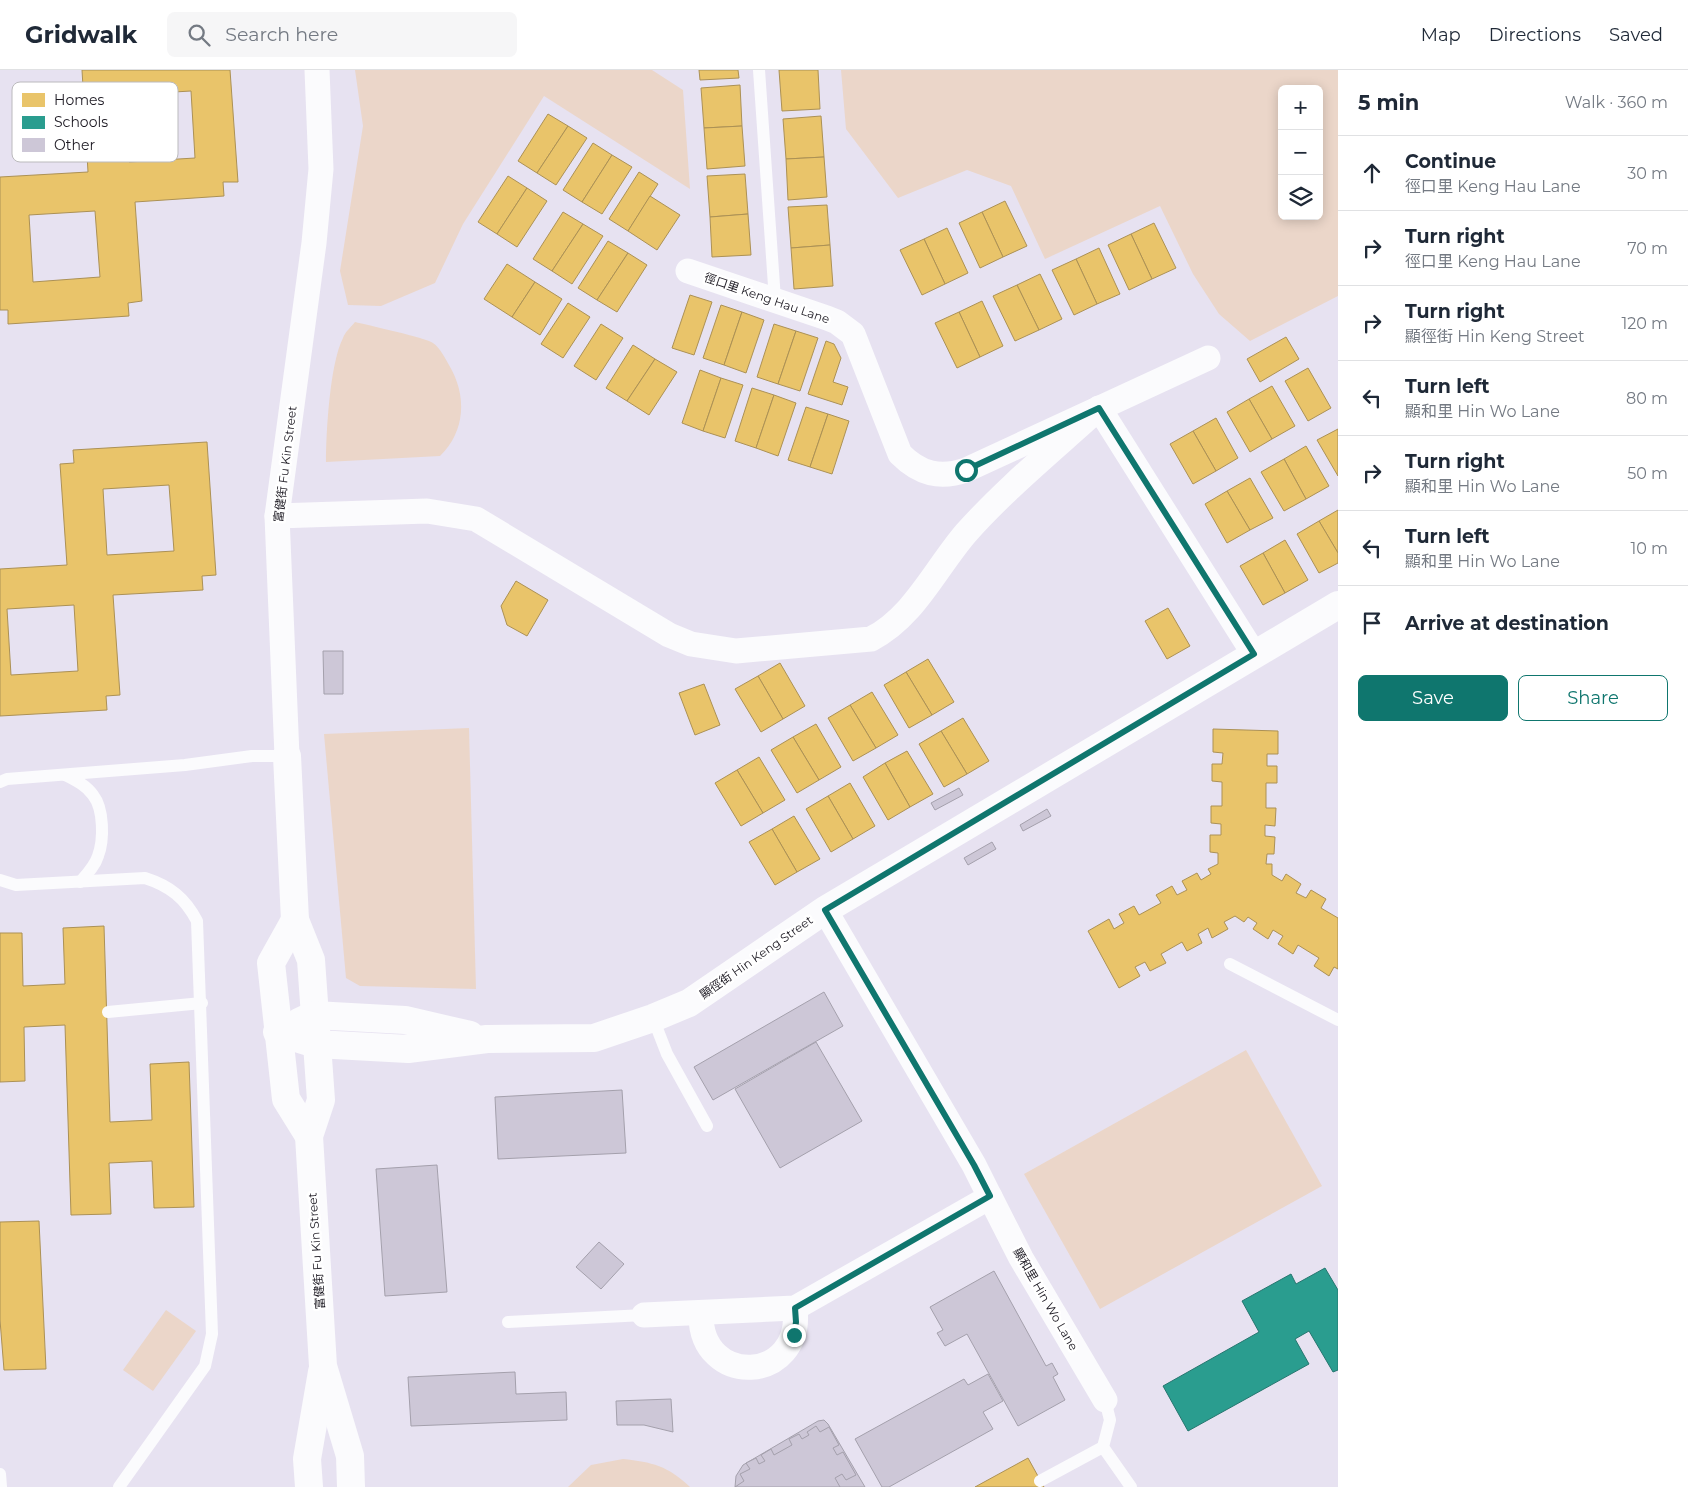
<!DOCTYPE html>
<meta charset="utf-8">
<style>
:root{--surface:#fff;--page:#f6f6f7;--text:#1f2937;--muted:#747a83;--line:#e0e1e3;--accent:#0f766e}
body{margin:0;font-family:Montserrat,"Noto Sans TC",sans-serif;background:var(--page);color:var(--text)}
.controls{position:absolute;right:15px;top:15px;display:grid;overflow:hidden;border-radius:8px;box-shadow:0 2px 12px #0003}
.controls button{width:45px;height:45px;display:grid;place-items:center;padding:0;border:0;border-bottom:1px solid var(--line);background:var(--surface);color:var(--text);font:25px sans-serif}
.stop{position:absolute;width:15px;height:15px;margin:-11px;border:4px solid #0f766e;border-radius:50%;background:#fff}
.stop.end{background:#0f766e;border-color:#fff;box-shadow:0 1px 5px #0008}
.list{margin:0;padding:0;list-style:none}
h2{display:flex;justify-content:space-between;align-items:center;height:65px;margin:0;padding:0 20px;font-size:21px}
h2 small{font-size:16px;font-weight:400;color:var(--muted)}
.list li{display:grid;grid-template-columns:32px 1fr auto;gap:15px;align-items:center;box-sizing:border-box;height:75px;padding:0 20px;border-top:1px solid var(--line)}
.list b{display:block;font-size:19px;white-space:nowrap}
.list p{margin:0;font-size:16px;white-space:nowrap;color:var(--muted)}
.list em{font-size:16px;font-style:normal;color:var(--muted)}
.actions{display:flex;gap:10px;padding:15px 20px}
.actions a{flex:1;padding:11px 0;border:1px solid var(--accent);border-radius:8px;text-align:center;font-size:18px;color:var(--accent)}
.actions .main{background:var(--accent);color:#fff}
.icon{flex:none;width:28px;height:28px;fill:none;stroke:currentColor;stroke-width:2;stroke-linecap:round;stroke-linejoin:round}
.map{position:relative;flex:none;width:1338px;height:1417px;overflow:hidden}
header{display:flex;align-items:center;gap:30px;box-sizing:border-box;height:70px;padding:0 25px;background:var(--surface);border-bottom:1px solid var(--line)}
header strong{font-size:24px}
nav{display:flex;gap:28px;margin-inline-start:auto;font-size:18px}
.search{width:350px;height:45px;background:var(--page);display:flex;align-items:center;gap:12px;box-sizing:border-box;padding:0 18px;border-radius:8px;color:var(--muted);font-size:19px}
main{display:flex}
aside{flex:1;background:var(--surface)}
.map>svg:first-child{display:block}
.green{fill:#ebd6c9;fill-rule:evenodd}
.homes{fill:#e9c46a;stroke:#ac9155;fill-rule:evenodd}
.schools{fill:#2a9d8f;stroke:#26766f}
.building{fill:#cdc7d7;stroke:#a4a0ac}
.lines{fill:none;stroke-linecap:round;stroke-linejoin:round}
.lane{stroke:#fbfbfd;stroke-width:12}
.street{stroke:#fbfbfd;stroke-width:25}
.secondary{stroke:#fbfbfd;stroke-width:28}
.route{stroke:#0f766e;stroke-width:6}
.labels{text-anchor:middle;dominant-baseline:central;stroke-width:5;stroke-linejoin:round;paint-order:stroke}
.street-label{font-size:12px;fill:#1d1a23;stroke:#fff}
.key{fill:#fff;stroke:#bbbabd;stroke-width:1}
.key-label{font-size:14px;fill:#1d1a23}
</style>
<header>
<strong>Gridwalk</strong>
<div class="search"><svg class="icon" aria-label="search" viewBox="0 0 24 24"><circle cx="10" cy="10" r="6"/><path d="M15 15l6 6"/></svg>Search here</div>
<nav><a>Map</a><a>Directions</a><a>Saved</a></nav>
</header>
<main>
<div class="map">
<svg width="1338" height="1417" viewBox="0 0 1338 1417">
<rect width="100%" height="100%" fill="#e7e2f1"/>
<g class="green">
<path d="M355 0H652L683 20 690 119 544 26 463 154 435 213 381 236 348 235 340 201 363 56Z"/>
<path d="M841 0H1338V226L1250 271 1219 244 1193 204 1160 136 1045 189 1011 116 967 100 898 128 846 59ZM1282 19H1319V146H1282Z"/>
<path d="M355 252C367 255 427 268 433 273 440 278 445 288 449 295 467 325 466 361 440 386L326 392C326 362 330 293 343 268 345 262 351 257 355 252Z"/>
<path d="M469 658 476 919 360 916 346 908 324 664Z"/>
<path d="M1246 980 1322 1116 1100 1239 1024 1104Z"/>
<path d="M166 1240 196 1261 153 1321 123 1300Z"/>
<path d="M623 1389C652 1392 668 1396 690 1417H568L591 1395Z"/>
</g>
<g class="homes">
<path d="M82 0H230L238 112H223L224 126 135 132 142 231 128 233 129 246 8 254V240H0V107L88 102ZM191 21 195 88 129 92 124 25ZM95 141 100 207 33 212 29 145Z"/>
<path d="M699 0H738L739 8 700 10Z"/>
<path d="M779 0H818L820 39 782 41Z"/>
<path d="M740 15 742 56 704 58 701 18Z"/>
<path d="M548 44 568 56 537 103 518 91Z"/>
<path d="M821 46 824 87 786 89 783 49Z"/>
<path d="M568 56 587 68 556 115 537 103Z"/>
<path d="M742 56 745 96 707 99 704 58Z"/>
<path d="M593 73 612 85 582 132 563 120Z"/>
<path d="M612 85 632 97 602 144 582 132Z"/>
<path d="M824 87 827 127 788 130 786 89Z"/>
<path d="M639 102 658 114 628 161 609 149Z"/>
<path d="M745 104 748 144 710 147 707 106Z"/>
<path d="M508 106 527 118 497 164 478 152Z"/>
<path d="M527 118 547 131 517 177 497 164Z"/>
<path d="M650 126 680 145 657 180 628 161Z"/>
<path d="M1005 131 1027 176 1003 187 982 142Z"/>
<path d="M827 135 830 175 791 178 788 137Z"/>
<path d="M563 142 583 154 552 201 533 189Z"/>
<path d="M982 142 1003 187 980 198 959 153Z"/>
<path d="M748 144 751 185 712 187 710 147Z"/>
<path d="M1154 153 1176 198 1152 209 1131 164Z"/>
<path d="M583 154 603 166 572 214 552 201Z"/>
<path d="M947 158 968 203 945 214 924 169Z"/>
<path d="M1131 164 1152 209 1129 220 1108 175Z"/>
<path d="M924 169 945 214 922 225 900 180Z"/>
<path d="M608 171 628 183 597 230 578 218Z"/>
<path d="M830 175 833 216 794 219 791 178Z"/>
<path d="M1099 178 1120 224 1097 234 1076 189Z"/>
<path d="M628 183 647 195 617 242 597 230Z"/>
<path d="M1076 189 1097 234 1074 245 1052 200Z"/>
<path d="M507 194 535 212 512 247 484 229Z"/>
<path d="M1040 204 1062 249 1039 260 1017 215Z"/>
<path d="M535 212 562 229 540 265 512 247Z"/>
<path d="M1017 215 1039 260 1015 271 993 226Z"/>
<path d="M690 225 712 232 694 285 672 278Z"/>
<path d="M982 231 1003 276 980 287 959 242Z"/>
<path d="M568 233 590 247 563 288 541 274Z"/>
<path d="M721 235 742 242 724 295 703 288Z"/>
<path d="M742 242 764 250 746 303 724 295Z"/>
<path d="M959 242 980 287 957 298 935 253Z"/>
<path d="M601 254 623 268 596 310 574 296Z"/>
<path d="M774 254 796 261 778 314 757 307Z"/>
<path d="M796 261 818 268 800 321 778 314Z"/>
<path d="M1286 267 1299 289 1260 312 1247 289Z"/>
<path d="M826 271 834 274 841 288 833 312 848 317 842 335 808 324Z"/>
<path d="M633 275 655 289 627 331 606 318Z"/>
<path d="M655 289 677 302 649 345 627 331Z"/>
<path d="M1308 298 1331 338 1308 351 1285 311Z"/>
<path d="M700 300 721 308 703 361 682 353Z"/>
<path d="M721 308 743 315 725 368 703 361Z"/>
<path d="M1272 316 1295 356 1272 369 1249 329Z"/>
<path d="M752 318 774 325 756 378 735 371Z"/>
<path d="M774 325 796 333 778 386 756 378Z"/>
<path d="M1249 329 1272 369 1250 382 1227 342Z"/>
<path d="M806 337 828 344 810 397 788 390Z"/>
<path d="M828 344 849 351 832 404 810 397Z"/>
<path d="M1216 348 1238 388 1216 401 1193 361Z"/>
<path d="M1338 359V406L1317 370Z"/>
<path d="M1193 361 1216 401 1193 414 1170 374Z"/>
<path d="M207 372 216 505 202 506 203 520 113 525 120 625 106 626 107 640 0 646V499L67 495 60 394 74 393 73 380ZM169 415 174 481 107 485 103 419ZM74 535 78 601 11 605 7 539Z"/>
<path d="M1306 376 1329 416 1306 429 1284 389Z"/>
<path d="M1284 389 1306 429 1284 441 1261 402Z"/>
<path d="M1250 408 1273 448 1250 460 1227 421Z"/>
<path d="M1227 421 1250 460 1227 473 1205 434Z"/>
<path d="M1338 440V483L1319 451Z"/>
<path d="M1319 451 1338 483V493L1319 503 1297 464Z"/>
<path d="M1285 470 1308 510 1285 523 1263 483Z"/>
<path d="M1263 483 1285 523 1263 535 1240 496Z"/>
<path d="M516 511 548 530 527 566 507 555 501 536Z"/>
<path d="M1168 538 1190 576 1167 589 1145 551Z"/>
<path d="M928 589 954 632 932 645 906 602Z"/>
<path d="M780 593 805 636 783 649 758 606Z"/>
<path d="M906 602 932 645 909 658 884 615Z"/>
<path d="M758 606 783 649 761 662 735 619Z"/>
<path d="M704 614 720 655 695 665 679 623Z"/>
<path d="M872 622 898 665 876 678 850 635Z"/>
<path d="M850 635 876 678 853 691 828 648Z"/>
<path d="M963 648 989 691 967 704 941 661Z"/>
<path d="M816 654 841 697 819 710 793 667Z"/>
<path d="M1213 659 1278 661V684H1267V696H1277V713H1266V738H1276L1275 756 1265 755V766L1275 767 1274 784H1267L1266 794H1272V805L1282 811 1286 804 1301 814 1296 823 1306 828 1311 820 1326 829 1321 838 1338 848V899L1334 897 1329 906 1314 896 1319 888 1298 875 1293 884 1278 874 1283 866 1273 860 1268 869 1253 859 1257 853 1248 847 1244 852 1235 846 1224 852 1228 859 1212 868 1208 858 1198 864 1202 873 1187 881 1182 872 1161 884 1166 893 1150 901 1145 892 1135 897 1140 906 1119 918 1088 861 1109 849 1114 859 1124 853 1119 844 1134 836 1139 845 1161 833 1156 825 1172 816 1177 825 1187 820 1182 811 1197 803 1201 810 1211 804 1208 799 1218 794V783L1210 782V765H1221V754L1211 753V736H1222V712L1212 711V694H1222L1223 683 1213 682Z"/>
<path d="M941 661 967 704 944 717 919 674Z"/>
<path d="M793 667 819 710 797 723 771 680Z"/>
<path d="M907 681 933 724 910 737 885 693Z"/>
<path d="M759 687 785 730 763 743 737 700Z"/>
<path d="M885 693 910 737 888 750 863 707Z"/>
<path d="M737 700 763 743 741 756 715 713Z"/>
<path d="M850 713 875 756 853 769 828 726Z"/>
<path d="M828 726 853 769 831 782 806 739Z"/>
<path d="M794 746 820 789 797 802 772 759Z"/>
<path d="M772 759 797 802 775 815 749 772Z"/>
<path d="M104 856 110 1052 152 1050 150 994 189 992 194 1137 154 1138 152 1091 109 1093 111 1144 71 1145 65 955 24 957 25 1011 0 1012V863H22L23 916 65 914 63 858Z"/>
<path d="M39 1151 46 1299 4 1300 0 1250V1152Z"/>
<path d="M1028 1388 1044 1417H975Z"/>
</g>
<path class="schools" d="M1325 1198 1338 1220V1300L1333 1302 1309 1261 1295 1269 1309 1294 1188 1361 1163 1316 1259 1262 1242 1231 1291 1204 1296 1214Z"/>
<g class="building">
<path d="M323 581H343V624H324Z"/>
<path d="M959 718 963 725 935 740 931 733Z"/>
<path d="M1047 739 1051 746 1023 761 1020 755Z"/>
<path d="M992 772 996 779 968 795 964 788Z"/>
<path d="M824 922 843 956 713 1030 694 997Z"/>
<path d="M816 972 862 1051 780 1098 735 1019Z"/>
<path d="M622 1020 626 1083 498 1089 495 1027Z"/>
<path d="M437 1095 447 1222 385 1226 376 1099Z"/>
<path d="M599 1172 624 1194 601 1219 576 1197Z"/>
<path d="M994 1201 1046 1296 1052 1293 1058 1304 1053 1307 1065 1330 1018 1356 967 1264 945 1276 937 1263 943 1260 930 1237Z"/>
<path d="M515 1302 516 1324 566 1322 567 1350 411 1356 408 1307Z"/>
<path d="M988 1304 1003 1331 983 1342 993 1359 889 1417H882L855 1369 964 1309 968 1315Z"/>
<path d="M671 1329 673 1362 644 1355H617L616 1331Z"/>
<path d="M824 1350 828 1354 865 1417H735L736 1406 743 1395 818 1351Z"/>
<path d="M816 1356 820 1362 829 1357 839 1375 833 1378 837 1385 843 1382 856 1405 846 1410 842 1404 835 1408 840 1417H735L744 1411 740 1404 750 1399 746 1393 756 1388 759 1394 765 1391 761 1385 771 1379 774 1385 792 1375 789 1369 799 1364 802 1369 809 1365 807 1362Z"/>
</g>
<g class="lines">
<g class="lane">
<path d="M759 0 775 230"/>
<path d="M65 705C75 710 86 715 93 725 104 739 104 770 98 786 95 796 87 804 80 812"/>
<path d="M0 712 7 709 185 695 252 686H287"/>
<path d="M0 810 16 815 145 808C170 816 185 828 197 851L212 1264 205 1296 119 1417"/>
<path d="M1230 894 1338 950"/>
<path d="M108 942 202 933"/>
<path d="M653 948 667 984 707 1056"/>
<path d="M508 1252 644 1245"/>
<path d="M1105 1330 1110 1350 1103 1377 1131 1417"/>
<path d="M0 1404 1 1417"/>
<path d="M1040 1411 1103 1377"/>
</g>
<g class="street">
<path d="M688 201 827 248 837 252 853 264 900 384C920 404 940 409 966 400L1208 288"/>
<path d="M277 446 427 441 476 449 669 565 691 574 736 581 871 569C914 547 935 499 966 463 1006 418 1054 379 1099 338L1254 584"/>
<path d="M287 686 277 446 314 173 321 99 317 0"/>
<path d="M990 1127 1021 1188 1105 1330"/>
<path d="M701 1244C700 1318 804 1314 795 1238"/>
<path d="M644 1245 795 1238 990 1127 974 1095 825 840"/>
</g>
<g class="secondary">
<path d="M287 686 295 850 311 890 321 1030 309 1066 323 1296 350 1386 351 1417"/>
<path d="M295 850 271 893 286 1029 309 1066"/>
<path d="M299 952 314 945 405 950 470 965"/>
<path d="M277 962 316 974 408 979 487 969 594 968 653 948 689 933 825 840 1338 535"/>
<path d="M309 1417 307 1389 322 1302"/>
</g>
</g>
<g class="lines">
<path class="route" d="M794 1265 796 1252 795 1238 990 1126 974 1095 825 840 1254 584 1099 338 966 400"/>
</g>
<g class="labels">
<g class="street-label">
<text transform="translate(767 228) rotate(19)">徑口里 Keng Hau Lane</text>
<text transform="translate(285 394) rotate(-83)">富健街 Fu Kin Street</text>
<text transform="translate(756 887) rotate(-35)">顯徑街 Hin Keng Street</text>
<text transform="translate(316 1181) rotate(-94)">富健街 Fu Kin Street</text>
<text transform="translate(1046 1229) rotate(60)">顯和里 Hin Wo Lane</text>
</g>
</g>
<rect x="12" y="12" width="166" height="80" rx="8" class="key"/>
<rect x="22" y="23" width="23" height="14" fill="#e9c46a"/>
<rect x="22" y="46" width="23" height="13" fill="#2a9d8f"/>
<rect x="22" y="68" width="23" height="14" fill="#cdc7d7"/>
<g class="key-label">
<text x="54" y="35">Homes</text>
<text x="54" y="57">Schools</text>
<text x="54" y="80">Other</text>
</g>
</svg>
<div class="controls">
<button>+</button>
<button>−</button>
<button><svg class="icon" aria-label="layers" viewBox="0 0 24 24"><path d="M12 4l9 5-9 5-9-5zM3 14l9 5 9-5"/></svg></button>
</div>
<div class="stop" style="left:966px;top:400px"></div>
<div class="stop end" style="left:794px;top:1265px"></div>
</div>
<aside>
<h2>5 min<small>Walk · 360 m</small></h2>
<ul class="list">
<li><svg class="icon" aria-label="ahead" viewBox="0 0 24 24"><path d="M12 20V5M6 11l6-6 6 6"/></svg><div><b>Continue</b><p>徑口里 Keng Hau Lane</p></div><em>30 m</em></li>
<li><svg class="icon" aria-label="right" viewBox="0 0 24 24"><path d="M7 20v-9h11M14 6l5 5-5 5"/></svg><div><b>Turn right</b><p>徑口里 Keng Hau Lane</p></div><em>70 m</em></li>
<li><svg class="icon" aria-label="right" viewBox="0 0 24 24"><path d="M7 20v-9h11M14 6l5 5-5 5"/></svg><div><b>Turn right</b><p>顯徑街 Hin Keng Street</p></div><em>120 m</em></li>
<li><svg class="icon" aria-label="left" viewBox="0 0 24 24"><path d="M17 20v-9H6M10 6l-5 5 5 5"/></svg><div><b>Turn left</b><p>顯和里 Hin Wo Lane</p></div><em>80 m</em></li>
<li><svg class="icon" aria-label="right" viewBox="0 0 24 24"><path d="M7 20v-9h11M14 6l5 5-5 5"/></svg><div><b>Turn right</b><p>顯和里 Hin Wo Lane</p></div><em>50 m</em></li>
<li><svg class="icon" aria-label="left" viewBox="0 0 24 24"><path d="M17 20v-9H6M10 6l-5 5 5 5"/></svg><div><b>Turn left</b><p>顯和里 Hin Wo Lane</p></div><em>10 m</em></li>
<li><svg class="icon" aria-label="arrive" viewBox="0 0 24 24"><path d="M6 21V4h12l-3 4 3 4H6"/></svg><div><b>Arrive at destination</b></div></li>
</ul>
<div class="actions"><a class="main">Save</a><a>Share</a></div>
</aside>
</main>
